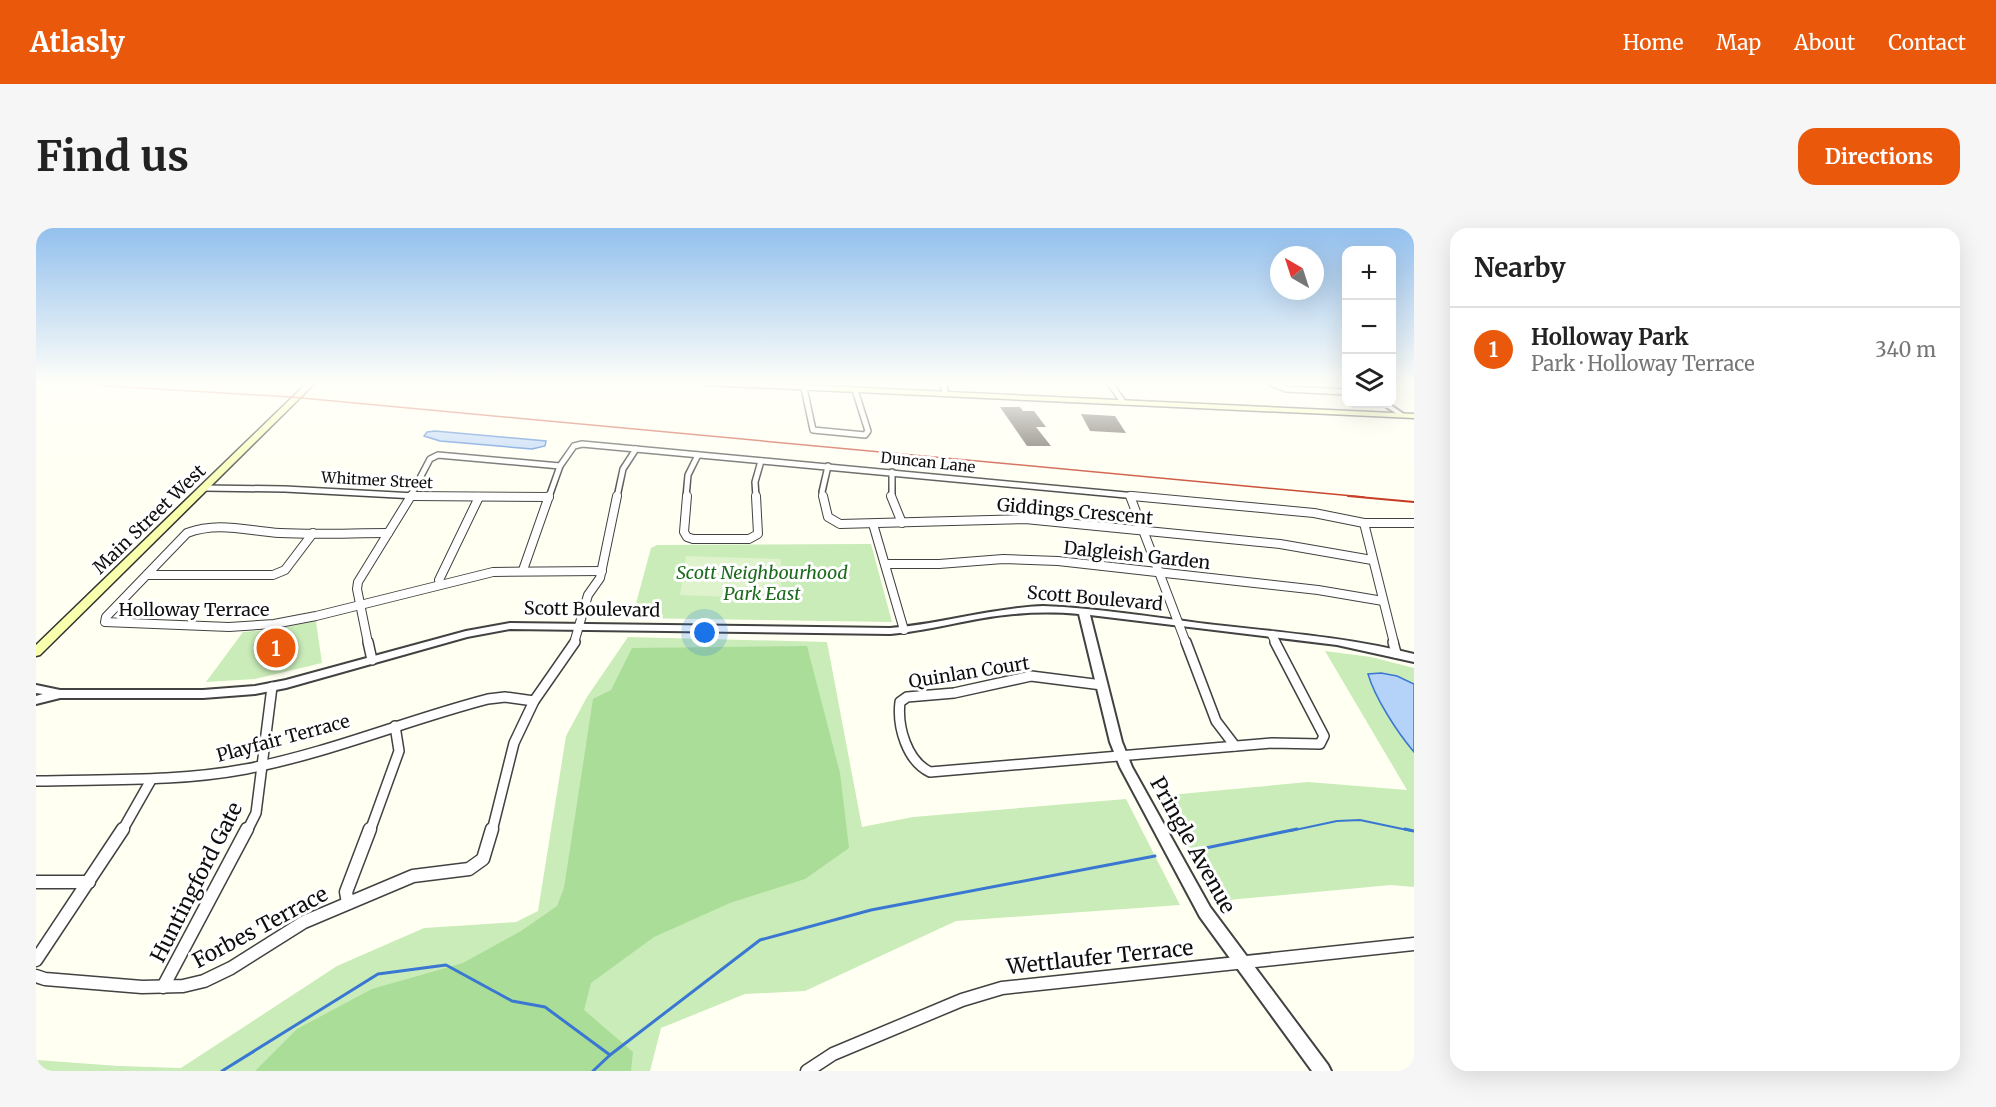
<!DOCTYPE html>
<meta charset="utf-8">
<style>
:root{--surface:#fff;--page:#f6f6f6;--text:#222;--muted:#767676;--line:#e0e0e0;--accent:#ea580c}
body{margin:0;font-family:Merriweather,serif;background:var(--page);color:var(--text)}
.controls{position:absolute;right:18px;top:18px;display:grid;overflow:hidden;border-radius:12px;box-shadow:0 6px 24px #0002}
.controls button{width:54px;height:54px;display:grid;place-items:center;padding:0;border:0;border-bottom:2px solid var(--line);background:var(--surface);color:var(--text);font:30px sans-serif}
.compass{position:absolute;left:1234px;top:18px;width:54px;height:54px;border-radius:50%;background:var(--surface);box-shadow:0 6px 24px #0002;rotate:321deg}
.you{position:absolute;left:669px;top:405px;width:21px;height:21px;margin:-15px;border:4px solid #fff;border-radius:50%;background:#1a73e8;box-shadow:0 0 0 9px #1a73e833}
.badge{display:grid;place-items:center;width:39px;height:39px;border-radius:50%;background:var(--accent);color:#fff;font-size:20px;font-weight:700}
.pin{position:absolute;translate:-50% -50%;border:3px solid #fff;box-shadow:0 2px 6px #0006}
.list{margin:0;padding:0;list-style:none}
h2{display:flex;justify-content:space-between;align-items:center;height:78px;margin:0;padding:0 24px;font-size:26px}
h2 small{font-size:20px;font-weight:400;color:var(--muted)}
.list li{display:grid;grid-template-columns:39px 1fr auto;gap:18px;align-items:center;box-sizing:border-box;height:84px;padding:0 24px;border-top:2px solid var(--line)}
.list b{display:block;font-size:22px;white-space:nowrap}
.list p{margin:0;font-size:20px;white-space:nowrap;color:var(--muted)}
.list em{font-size:20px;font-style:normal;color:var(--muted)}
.icon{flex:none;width:33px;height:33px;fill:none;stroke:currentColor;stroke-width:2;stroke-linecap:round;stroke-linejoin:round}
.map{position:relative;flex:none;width:1378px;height:843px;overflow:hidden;border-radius:18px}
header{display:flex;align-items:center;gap:36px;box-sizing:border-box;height:84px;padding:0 30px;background:var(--accent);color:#fff}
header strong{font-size:28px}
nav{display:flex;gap:33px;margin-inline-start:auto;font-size:21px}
.intro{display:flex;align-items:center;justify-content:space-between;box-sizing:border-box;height:144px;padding:0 36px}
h1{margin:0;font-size:42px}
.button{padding:15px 27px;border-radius:18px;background:var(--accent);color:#fff;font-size:21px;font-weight:700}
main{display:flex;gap:36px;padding:0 36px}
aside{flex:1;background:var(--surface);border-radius:18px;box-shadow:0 6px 24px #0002}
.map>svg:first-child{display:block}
.green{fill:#caecb9}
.forest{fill:#aadd98}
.pitch{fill:#def2cc}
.water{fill:#b5d2f8;stroke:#3977d2;stroke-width:1.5}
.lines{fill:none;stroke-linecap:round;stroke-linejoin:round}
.stream-far1{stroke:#3977d2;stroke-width:2}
.stream{stroke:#3977d2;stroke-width:3}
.building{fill:#59534b}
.minor-far3-casing{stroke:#424242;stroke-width:8}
.minor-far2-casing{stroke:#424242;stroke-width:10}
.minor-far1-casing{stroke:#424242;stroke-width:12}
.minor-casing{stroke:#424242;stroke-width:15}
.tertiary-casing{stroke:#424242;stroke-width:4}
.secondary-casing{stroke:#313131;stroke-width:3}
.minor-far3{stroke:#fff;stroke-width:5}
.minor-far2{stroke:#fff;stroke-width:8}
.minor-far1{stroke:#fff;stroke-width:9}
.minor{stroke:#fff;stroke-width:12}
.tertiary{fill:#fff;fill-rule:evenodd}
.secondary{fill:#f8ffad;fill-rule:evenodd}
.rail-far1{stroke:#c63921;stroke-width:1.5}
.rail{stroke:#c63921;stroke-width:2}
.labels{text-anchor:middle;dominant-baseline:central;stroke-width:6;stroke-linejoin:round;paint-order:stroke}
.far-street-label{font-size:15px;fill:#0f0f0f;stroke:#fff}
.street-label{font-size:18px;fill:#0f0f0f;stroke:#fff}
.park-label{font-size:18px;font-style:italic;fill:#1d6b1c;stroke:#fff}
.near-street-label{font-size:21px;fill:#0f0f0f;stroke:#fff}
</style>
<header>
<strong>Atlasly</strong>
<nav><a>Home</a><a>Map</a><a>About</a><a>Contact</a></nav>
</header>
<div class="intro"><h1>Find us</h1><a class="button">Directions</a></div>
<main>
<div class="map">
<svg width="1378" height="843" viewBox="0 0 1378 843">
<rect width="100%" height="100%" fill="#fffff2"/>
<g class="green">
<path d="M835 316 856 394 596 390 615 320 621 317Z"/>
<path d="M280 393 286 435 219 451 170 454 207 404 241 401Z"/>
<path d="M592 409 791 414 826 599 877 589 1090 571 1144 677 920 693 769 763 709 766 625 800 614 843H0V832L83 838 145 840 301 738 388 700 480 694 502 683 530 508 551 469Z"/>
<path d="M1289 423 1335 429 1378 440V659L1355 657 1181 673 1123 568 1272 554 1371 562Z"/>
</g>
<path class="forest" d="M771 418 804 545 813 620 769 651 694 675 618 709 555 755 548 782 597 824 595 843H219L261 801 336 761 427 735 485 703 521 678 528 660 557 471 575 462 596 420Z"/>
<path class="pitch" d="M650 328 745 331V371L644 367Z"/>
<g class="water">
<path d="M399 203 510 213 509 218 496 221 404 213 388 208 391 204Z"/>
<path d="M1345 445 1361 448 1378 456V524C1361 504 1339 470 1332 446Z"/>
</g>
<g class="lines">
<path class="stream-far1" d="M1254 603 1301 593 1324 592 1376 603"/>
<g class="stream">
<path d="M1369 601 1378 603"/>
<path d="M1160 622 1261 601"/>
<path d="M186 843 342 746 410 737 476 773 509 779 574 827"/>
<path d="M557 843 574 827 724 712 835 682 1119 628"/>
</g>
</g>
<g class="building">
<path d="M964 179H984L987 183H998L1010 199H1000L1015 218H991Z"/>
<path d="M1045 186 1079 188 1090 205 1054 203Z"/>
</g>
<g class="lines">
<g class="minor-far3-casing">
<g id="minor-far3">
<path d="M1074 155 1087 174"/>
<path d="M1235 155 1250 161 1310 164"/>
<path d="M768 160 777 202 829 207 832 203 819 162"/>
<path d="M168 260 249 261 398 269H513"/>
<path d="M1094 267 1095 269"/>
<path d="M374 269 394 231 402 227 524 238"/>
<path d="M513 269 524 238 538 218 546 216 1111 269"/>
<path d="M581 269 587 241 600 221"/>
<path d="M650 269 652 247 662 227"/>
<path d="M720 269 719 254 725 233"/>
<path d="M787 269 786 264 792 238"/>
<path d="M856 269V244"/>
</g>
</g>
<g class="minor-far2-casing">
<g id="minor-far2">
<path d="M376 268 513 269"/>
<path d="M651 268 648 304 651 309 657 311H713L722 306 720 268"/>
<path d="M787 268 792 289 804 296 989 291 1244 316 1336 332"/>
<path d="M855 268 866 295"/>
<path d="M1094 268 1150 415"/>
<path d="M1096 268 1278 285 1328 295H1378"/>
<path d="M1328 295 1358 415"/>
<path d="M837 296 868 402"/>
<path d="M352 305C316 305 280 307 244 305 212 303 182 293 151 305L70 389 69 394 193 399 238 396 280 388 457 344 566 343"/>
<path d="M850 336H903L967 331 1022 333 1282 362 1347 373"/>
<path d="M487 342 513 268"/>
<path d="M111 347H237L249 342 277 305"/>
<path d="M405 356 403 352 443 269"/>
<path d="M1236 407 1240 415"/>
<path d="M332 415 321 361 322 354 375 268"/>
<path d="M538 415 552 367 564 350 581 268"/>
</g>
</g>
<g class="minor-far1-casing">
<g id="minor-far1">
<path d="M332 414 336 432"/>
<path d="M1150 414 1180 493 1199 518"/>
<path d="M1357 414 1360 425"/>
<path d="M1066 457 995 448 918 465 871 469 864 474C861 499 871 533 894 544L1236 515 1284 516 1288 508 1239 414"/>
<path d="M0 553C70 551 141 554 210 541 293 525 371 492 452 471L469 469 498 473"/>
<path d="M86 603 115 552"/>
<path d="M211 603 220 585 236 459"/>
<path d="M334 603 363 523 359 498"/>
<path d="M456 603 478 515 498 473 539 414"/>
</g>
</g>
<g class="minor-casing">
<g id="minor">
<path d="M0 654H53"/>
<path d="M312 675 310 664 334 601"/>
<path d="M0 732 87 601"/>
<path d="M0 748 9 751 106 759 147 758 168 753 195 740 268 694 377 648 433 641 447 631 456 601"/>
<path d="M127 759 211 601"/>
<path d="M771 843 797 826 926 772 966 760 1378 716"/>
</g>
</g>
<g class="tertiary-casing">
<g id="tertiary">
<path d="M904 155H910L912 167 907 166Z"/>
<path d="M1346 176H1353L1369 187 1364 188Z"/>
<path d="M1007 378C1062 380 1116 389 1171 396 1240 404 1310 409 1378 426V434L1301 417 1054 387 1086 514 1096 539 1174 679 1292 837 1295 843H1276L1164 689 1084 539 1074 514 1043 386C1019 384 994 384 969 387 930 391 893 403 854 406L474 401 431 409 250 460 219 466 167 470H24L0 476V468L7 466 0 465V457L24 462H167L219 458 250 452 430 403 474 395 854 400C906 396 955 380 1007 378Z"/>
</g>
</g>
<g class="secondary-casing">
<g id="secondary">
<path d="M271 155H279L4 427 0 428V417Z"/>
<path d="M666 155H719L1378 186V190L670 157Z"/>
</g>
</g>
<use href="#minor-far3" class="minor-far3"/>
<use href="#minor-far2" class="minor-far2"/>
<use href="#minor-far1" class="minor-far1"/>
<use href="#minor" class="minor"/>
<use href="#tertiary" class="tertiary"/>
<use href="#secondary" class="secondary"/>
<path class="rail-far1" d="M24 155 255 169 1328 269"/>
<path class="rail" d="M1312 268 1378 274"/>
</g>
<linearGradient id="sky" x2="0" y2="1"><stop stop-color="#93c0ee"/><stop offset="0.57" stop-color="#fffff9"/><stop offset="1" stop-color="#fffff9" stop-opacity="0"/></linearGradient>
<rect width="1378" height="273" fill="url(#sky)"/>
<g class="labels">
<g class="far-street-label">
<text transform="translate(892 234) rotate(6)">Duncan Lane</text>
<text transform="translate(341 252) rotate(3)">Whitmer Street</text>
</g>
<g class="street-label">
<text transform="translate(1039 283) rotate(5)">Giddings Crescent</text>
<text transform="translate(113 291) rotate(-44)">Main Street West</text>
<text transform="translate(1101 327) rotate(6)">Dalgleish Garden</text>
<text transform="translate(1059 370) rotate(5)">Scott Boulevard</text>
<text x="158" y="381">Holloway Terrace</text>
<text transform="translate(556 381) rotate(1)">Scott Boulevard</text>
<text transform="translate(933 444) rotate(-9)">Quinlan Court</text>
<text transform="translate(247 510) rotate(-15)">Playfair Terrace</text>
</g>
<g class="park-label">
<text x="726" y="344">Scott Neighbourhood<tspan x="726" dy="21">Park East</tspan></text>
</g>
<g class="near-street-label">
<text transform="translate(1157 617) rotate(61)">Pringle Avenue</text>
<text transform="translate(160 654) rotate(-63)">Huntingford Gate</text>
<text transform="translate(224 699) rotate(-28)">Forbes Terrace</text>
<text transform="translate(1064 729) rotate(-6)">Wettlaufer Terrace</text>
</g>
</g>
</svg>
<div class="controls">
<button>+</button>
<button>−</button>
<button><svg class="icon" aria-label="layers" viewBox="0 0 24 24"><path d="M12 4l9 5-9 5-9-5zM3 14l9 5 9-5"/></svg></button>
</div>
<svg class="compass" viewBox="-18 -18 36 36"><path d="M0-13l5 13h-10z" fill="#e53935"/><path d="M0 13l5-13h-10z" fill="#767676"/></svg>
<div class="you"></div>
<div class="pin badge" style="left:240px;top:420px">1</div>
</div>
<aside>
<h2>Nearby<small></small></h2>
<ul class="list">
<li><span class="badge">1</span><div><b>Holloway Park</b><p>Park · Holloway Terrace</p></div><em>340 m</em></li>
</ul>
</aside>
</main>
